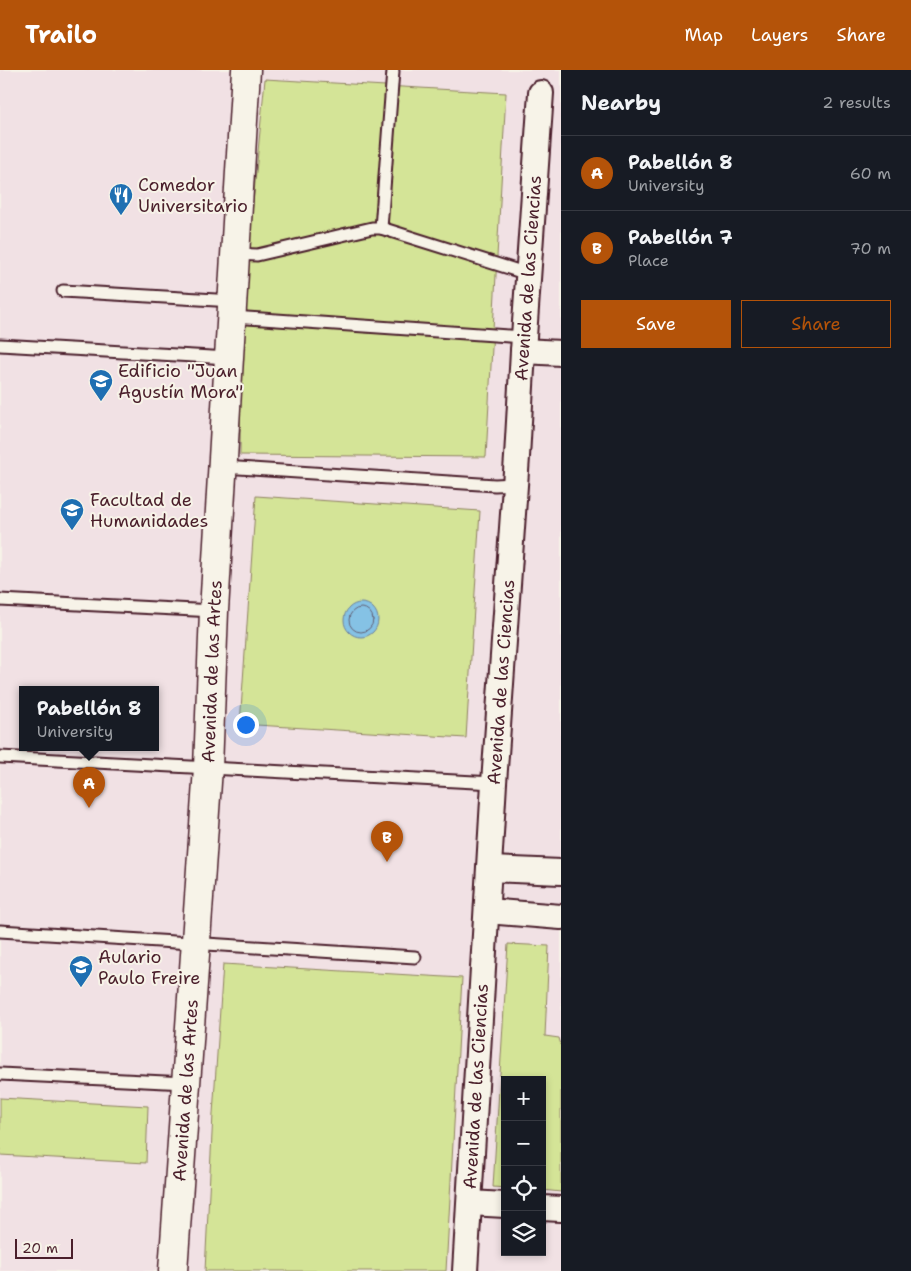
<!DOCTYPE html>
<meta charset="utf-8">
<style>
:root{--surface:#171b24;--page:#20242c;--text:#f1f3f6;--muted:#9ea1a6;--line:#363941;--accent:#b45309}
body{margin:0;font-family:"Shantell Sans",sans-serif;background:var(--page);color:var(--text)}
.controls{position:absolute;right:15px;bottom:15px;display:grid;overflow:hidden;border-radius:0px;box-shadow:0 2px 8px #0003}
.controls button{width:45px;height:45px;display:grid;place-items:center;padding:0;border:0;border-bottom:1px solid var(--line);background:var(--surface);color:var(--text);font:25px sans-serif}
.scale{position:absolute;left:15px;bottom:12px;width:58px;box-sizing:border-box;padding-left:5px;border:2px solid #4a1f2b;border-top:0;font-size:14px;line-height:18px;white-space:nowrap;color:#4a1f2b;-webkit-text-stroke:4px #f7f3e8;paint-order:stroke}
.you{position:absolute;left:245px;top:654px;width:18px;height:18px;margin:-12px;border:4px solid #fff;border-radius:50%;background:#1a73e8;box-shadow:0 0 0 8px #1a73e833}
.badge{display:grid;place-items:center;width:32px;height:32px;border-radius:50%;background:var(--accent);color:#fff;font-size:16px;font-weight:700}
.pin{position:absolute;translate:-50% -41px;filter:drop-shadow(0 1px 2px #0008)}
.pin::after{content:'';position:absolute;top:26px;width:18px;height:15px;background:inherit;clip-path:polygon(0 0,100% 0,50% 100%)}
.popup{position:absolute;left:19px;top:616px;width:140px;height:65px;box-sizing:border-box;display:grid;place-content:center;border-radius:0px;background:var(--surface);filter:drop-shadow(0 1px 4px #0005);font-size:16px;white-space:nowrap;color:var(--muted)}
.popup b{font-size:19px;color:var(--text)}
.popup::after{content:'';position:absolute;left:50%;top:100%;margin-left:-10px;border:10px solid transparent;border-top-color:var(--surface)}
.list{margin:0;padding:0;list-style:none}
h2{display:flex;justify-content:space-between;align-items:center;height:65px;margin:0;padding:0 20px;font-size:21px}
h2 small{font-size:16px;font-weight:400;color:var(--muted)}
.list li{display:grid;grid-template-columns:32px 1fr auto;gap:15px;align-items:center;box-sizing:border-box;height:75px;padding:0 20px;border-top:1px solid var(--line)}
.list b{display:block;font-size:19px;white-space:nowrap}
.list p{margin:0;font-size:16px;white-space:nowrap;color:var(--muted)}
.list em{font-size:16px;font-style:normal;color:var(--muted)}
.actions{display:flex;gap:10px;padding:15px 20px}
.actions a{flex:1;padding:11px 0;border:1px solid var(--accent);border-radius:0px;text-align:center;font-size:18px;color:var(--accent)}
.actions .main{background:var(--accent);color:#fff}
.icon{flex:none;width:28px;height:28px;fill:none;stroke:currentColor;stroke-width:2;stroke-linecap:round;stroke-linejoin:round}
.map{position:relative;flex:none;width:561px;height:1201px;overflow:hidden}
header{display:flex;align-items:center;gap:30px;box-sizing:border-box;height:70px;padding:0 25px;background:var(--accent);color:#fff}
header strong{font-size:24px}
nav{display:flex;gap:28px;margin-inline-start:auto;font-size:18px}
main{display:flex}
aside{flex:1;background:var(--surface)}
.map>svg:first-child{display:block}
.built{fill:#f1e1e4;fill-rule:evenodd}
.green{fill:#d4e497;stroke:#8f8261}
.water{fill:#85c2e5;stroke:#6d819b}
.lines{fill:none;stroke-linecap:round;stroke-linejoin:round}
.shore{stroke:#626075;stroke-width:1}
.lane-casing{stroke:#4a1f2b;stroke-width:15}
.street-casing{stroke:#4a1f2b;stroke-width:28}
.secondary-casing{stroke:#4a1f2b;stroke-width:31}
.lane{stroke:#f7f3e8;stroke-width:11}
.street{stroke:#f7f3e8;stroke-width:24}
.secondary{stroke:#f7f3e8;stroke-width:28}
.labels{text-anchor:middle;dominant-baseline:central;stroke-width:4;stroke-linejoin:round;paint-order:stroke}
.poi-label{font-size:18px;fill:#4a1f2b;stroke:#f7f3e8;text-anchor:start}
.street-label{font-size:18px;fill:#4a1f2b;stroke:#f7f3e8}
</style>
<header>
<strong>Trailo</strong>
<nav><a>Map</a><a>Layers</a><a>Share</a></nav>
</header>
<main>
<div class="map">
<svg width="561" height="1201" viewBox="0 0 561 1201">
<rect width="100%" height="100%" fill="#f7f3e8"/>
<filter id="ink" filterUnits="userSpaceOnUse"><feTurbulence type="fractalNoise" baseFrequency=".02" numOctaves="2"/><feDisplacementMap in="SourceGraphic" scale="10" xChannelSelector="R" yChannelSelector="G"/><feConvolveMatrix kernelMatrix="1 2 1 2 8 2 1 2 1" color-interpolation-filters="sRGB"/></filter>
<g filter="url(#ink)">
<path class="built" d="M0 0H561V1201H0ZM23 619H155V677H23ZM505 1010H542V1182H505Z"/>
<g class="green">
<path d="M265 9 506 23 486 387 240 385 241 258Z"/>
<path d="M256 426 480 441 466 668 240 654Z"/>
<path d="M508 874 549 876 545 966 559 968 561 975V1122L542 1120V1010H505V1118L493 1117Z"/>
<path d="M223 894 462 908 446 1201H205L213 1044Z"/>
<path d="M0 1028 148 1036 146 1093 0 1085Z"/>
</g>
<circle class="water" cx="361" cy="550" r="17"/>
<g class="lines">
<circle class="shore" cx="361" cy="550" r="12"/>
<g class="lane-casing">
<g id="lane">
<path d="M381 158 393 1"/>
<path d="M235 184 257 185 372 158H381L528 204"/>
<path d="M63 221 233 231"/>
<path d="M232 247 524 267"/>
<path d="M0 275 229 288"/>
<path d="M223 397 495 415 515 414"/>
<path d="M0 530 214 541"/>
<path d="M0 687 494 713"/>
<path d="M0 861 415 887"/>
<path d="M0 1004 186 1013"/>
</g>
</g>
<g class="street-casing">
<g id="street">
<path d="M523 281 561 283"/>
<path d="M489 799 561 802"/>
<path d="M487 841 561 847"/>
<path d="M470 1133 505 1135"/>
<path d="M542 1138 561 1139"/>
<path id="s1" d="M465 1201 494 713 517 387 523 281 541 23"/>
</g>
</g>
<g class="secondary-casing">
<g id="secondary">
<path id="s2" d="M173 1201 208 698 214 541 246 0"/>
</g>
</g>
<use href="#lane" class="lane"/>
<use href="#street" class="street"/>
<use href="#secondary" class="secondary"/>
</g>
</g>
<defs>
<g id="restaurant-pin" transform="scale(1.25)"><path d="M0 17L-7.5 6A9.5 9.5 0 1 1 7.5 6Z" fill="#1f6fb2" stroke="#f7f3e8"/><path d="M-5-6h1v4h1v-4h1v4h1v-4h1v5L-1.5 .5V6h-2V.5L-5-1ZM5-6V6H3V1.5H1.5Q1.5-4 5-6Z" fill="#fff"/></g>
<g id="university-pin" transform="scale(1.25)"><path d="M0 17L-7.5 6A9.5 9.5 0 1 1 7.5 6Z" fill="#1f6fb2" stroke="#f7f3e8"/><path d="M0-5L7-2L0 1L-7-2ZM-4 1L0 2.5L4 1V4Q0 6-4 4Z" fill="#fff"/></g>
</defs>
<g fill-rule="evenodd">
<use href="#restaurant-pin" x="121" y="125"/>
<use href="#university-pin" x="101" y="311"/>
<use href="#university-pin" x="72" y="440"/>
<use href="#university-pin" x="81" y="897"/>
</g>
<g class="labels">
<g class="poi-label">
<text x="138" y="115">Comedor<tspan x="138" dy="21">Universitario</tspan></text>
<text x="118" y="301">Edificio "Juan<tspan x="118" dy="21">Agustín Mora"</tspan></text>
<text x="90" y="430">Facultad de<tspan x="90" dy="21">Humanidades</tspan></text>
<text x="98" y="887">Aulario<tspan x="98" dy="21">Paulo Freire</tspan></text>
</g>
<g class="street-label">
<text stroke="none"><textPath href="#s1" startOffset="995">Avenida de las Ciencias</textPath></text>
<text stroke="none"><textPath href="#s2" startOffset="601">Avenida de las Artes</textPath></text>
<text stroke="none"><textPath href="#s1" startOffset="590">Avenida de las Ciencias</textPath></text>
<text stroke="none"><textPath href="#s1" startOffset="185">Avenida de las Ciencias</textPath></text>
<text stroke="none"><textPath href="#s2" startOffset="181">Avenida de las Artes</textPath></text>
</g>
</g>
</svg>
<div class="controls">
<button>+</button>
<button>−</button>
<button><svg class="icon" aria-label="locate" viewBox="0 0 24 24"><circle cx="12" cy="12" r="6"/><path d="M12 2v4M12 18v4M2 12h4M18 12h4"/></svg></button>
<button><svg class="icon" aria-label="layers" viewBox="0 0 24 24"><path d="M12 4l9 5-9 5-9-5zM3 14l9 5 9-5"/></svg></button>
</div>
<div class="scale">20 m</div>
<div class="you"></div>
<div class="pin badge" style="left:89px;top:738px">A</div>
<div class="popup"><b>Pabellón 8</b>University</div>
<div class="pin badge" style="left:387px;top:792px">B</div>
</div>
<aside>
<h2>Nearby<small>2 results</small></h2>
<ul class="list">
<li><span class="badge">A</span><div><b>Pabellón 8</b><p>University</p></div><em>60 m</em></li>
<li><span class="badge">B</span><div><b>Pabellón 7</b><p>Place</p></div><em>70 m</em></li>
</ul>
<div class="actions"><a class="main">Save</a><a>Share</a></div>
</aside>
</main>
